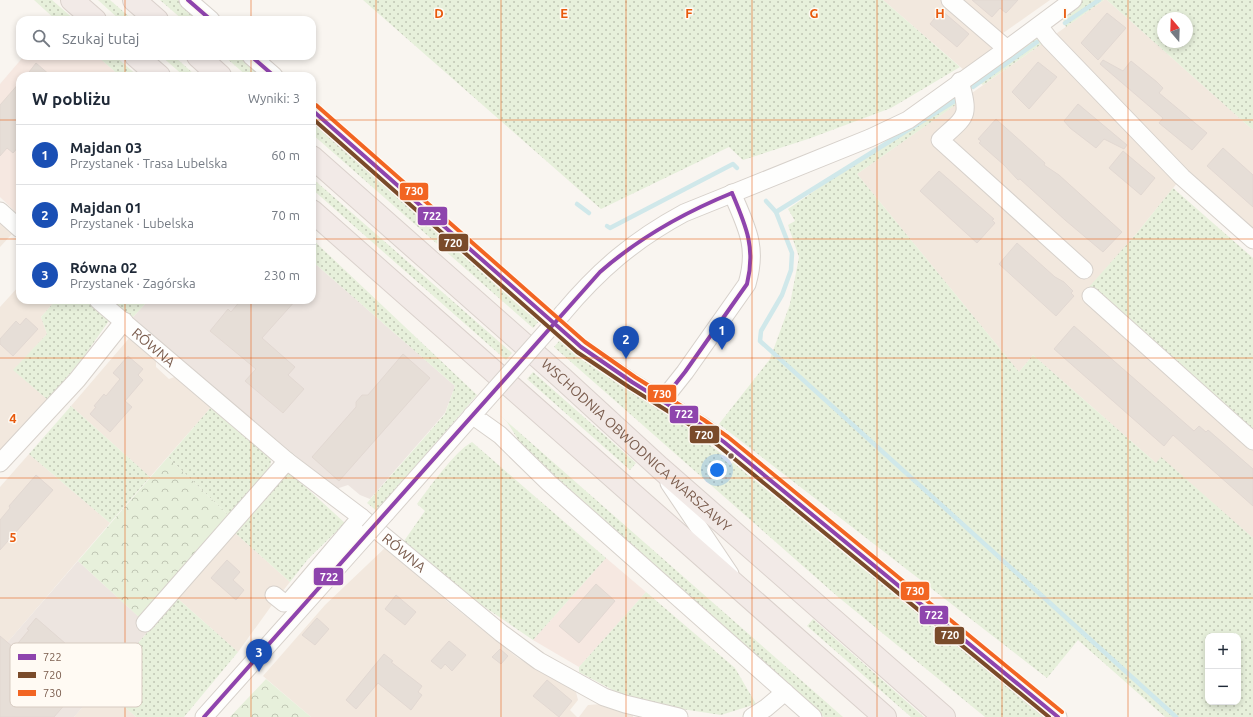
<!DOCTYPE html>
<html lang="pl">
<meta charset="utf-8">
<style>
:root{--surface:#fff;--page:#f2f2f3;--text:#1f2937;--muted:#747a83;--line:#e0e1e3;--accent:#5c585b}
body{margin:0;font-family:Ubuntu,sans-serif;background:var(--page);color:var(--text)}
.controls{position:absolute;right:12px;bottom:12px;display:grid;overflow:hidden;border-radius:8px;box-shadow:0 2px 6px #0003}
.controls button{width:36px;height:36px;display:grid;place-items:center;padding:0;border:0;border-bottom:1px solid var(--line);background:var(--surface);color:var(--text);font:20px sans-serif}
.compass{position:absolute;left:1157px;top:12px;width:36px;height:36px;border-radius:50%;background:var(--surface);box-shadow:0 2px 6px #0003;rotate:341deg}
.you{position:absolute;left:717px;top:470px;width:14px;height:14px;margin:-10px;border:3px solid #fff;border-radius:50%;background:#1a73e8;box-shadow:0 0 0 6px #1a73e833}
.badge{display:grid;place-items:center;width:26px;height:26px;border-radius:50%;background:var(--accent);color:#fff;font-size:13px;font-weight:700}
.pin{position:absolute;translate:-50% -33px;filter:drop-shadow(0 1px 2px #0008)}
.pin::after{content:'';position:absolute;top:21px;width:14px;height:12px;background:inherit;clip-path:polygon(0 0,100% 0,50% 100%)}
.list{margin:0;padding:0;list-style:none}
h2{display:flex;justify-content:space-between;align-items:center;height:52px;margin:0;padding:0 16px;font-size:17px}
h2 small{font-size:13px;font-weight:400;color:var(--muted)}
.list li{display:grid;grid-template-columns:26px 1fr auto;gap:12px;align-items:center;box-sizing:border-box;height:60px;padding:0 16px;border-top:1px solid var(--line)}
.list b{display:block;font-size:15px;white-space:nowrap}
.list p{margin:0;font-size:13px;white-space:nowrap;color:var(--muted)}
.list em{font-size:13px;font-style:normal;color:var(--muted)}
.icon{flex:none;width:22px;height:22px;fill:none;stroke:currentColor;stroke-width:2;stroke-linecap:round;stroke-linejoin:round}
.map{position:relative;flex:none;width:1253px;height:717px;overflow:hidden}
.search{position:absolute;background:var(--surface);box-shadow:0 2px 6px #0003;left:16px;top:16px;width:300px;height:44px;display:flex;align-items:center;gap:10px;box-sizing:border-box;padding:0 14px;border-radius:12px;color:var(--muted);font-size:15px}
.panel{position:absolute;background:var(--surface);box-shadow:0 2px 6px #0003;left:16px;top:72px;width:300px;height:232px;border-radius:12px}
.map>svg:first-child{display:block}
.residential{fill:#f2e8de}
.commercial{fill:#f6e8e1}
.industrial{fill:#ede5e0}
.green{fill:url(#green-dots);fill-rule:evenodd}
.forest{fill:url(#forest-crowns)}
.lines{fill:none;stroke-linecap:round;stroke-linejoin:round}
.stream{stroke:#d0e8ea;stroke-width:4.5}
.building{fill:#e6ded7;stroke:#e2d8d2}
.minor-casing{stroke:#d7d1cb;stroke-width:19}
.highway-casing{stroke:#dad1cc;stroke-width:24}
.minor{stroke:#fefefd;stroke-width:17}
.highway{stroke:#f2eae7;stroke-width:22}
.minor-bridge-casing{stroke:#d7d1cb;stroke-width:19;stroke-linecap:butt}
.minor-bridge{stroke:#fefefd;stroke-width:17}
.bus-1-casing{stroke:#fffaf3;stroke-width:7}
.bus-2-casing{stroke:#fffaf3;stroke-width:7}
.bus-3-casing{stroke:#fffaf3;stroke-width:7}
.bus-1{stroke:#8e44ad;stroke-width:4}
.bus-2{stroke:#7a4b2a;stroke-width:4}
.bus-3{stroke:#f26522;stroke-width:4}
.grid{fill:none;stroke:#e8590c;stroke-width:1;stroke-opacity:0.55}
.bus-dot{fill:#7a5c4d;stroke:#fffaf3;stroke-width:1.5}
.labels{text-anchor:middle;dominant-baseline:central;stroke-width:3;stroke-linejoin:round;paint-order:stroke}
.street-label{font-size:14px;fill:#7a5c4d;stroke:#fffaf3}
.key{fill:#fffaf3;stroke:#d7cbc1;stroke-width:1}
.key-label{font-size:11px;fill:#7a5c4d}
.grid-label{font-size:13px;text-anchor:middle;font-weight:bold;fill:#e8590c;stroke:#fffaf3;stroke-width:3;stroke-linejoin:round;paint-order:stroke}
.line-badge{stroke:#fffaf3;stroke-width:1.5}
.badge-label{font-size:11px;text-anchor:middle;font-weight:bold;fill:#fff}
</style>
<div class="map">
<svg width="1253" height="717" viewBox="0 0 1253 717">
<defs>
<pattern id="green-dots" width="8" height="8" patternUnits="userSpaceOnUse"><rect width="8" height="8" fill="#e7f0db"/><path d="M2 2h.1M6 6h.1" fill="none" stroke="#c0c6b4" stroke-width="1.8" stroke-linecap="round"/></pattern>
<pattern id="forest-crowns" width="20" height="18" patternUnits="userSpaceOnUse"><rect width="20" height="18" fill="#e7f0db"/><path d="M2 6a3 3 0 1 1 6 0M12 15a3 3 0 1 1 6 0" fill="none" stroke="#c0c6b4"/></pattern>
</defs>
<rect width="100%" height="100%" fill="#f9f5f0"/>
<g class="residential">
<path d="M883 0H942L991 42V52L964 70Z"/>
<path d="M958 0H1050L999 36Z"/>
<path d="M1104 0H1107L1253 130V230L1182 177 1137 233 1082 296 1253 448V538L1161 458 1156 463 1033 355 1019 372 857 174Z"/>
<path d="M0 223 12 234 0 247Z"/>
<path d="M20 285V300H56L41 317 47 334 14 370 48 400 0 453V307Z"/>
<path d="M131 336 156 358V367L169 379 177 376 213 405 150 477 71 406Z"/>
<path d="M29 454 110 523 0 651V487Z"/>
<path d="M234 532 290 582 282 592 270 600 272 605 238 652 177 598Z"/>
<path d="M387 546 448 602 518 658 576 692 578 700 570 710 577 717H311L263 676 325 605Z"/>
<path d="M101 686 136 717H74Z"/>
<path d="M601 704 633 715V717H579L588 705Z"/>
</g>
<g class="commercial">
<path d="M24 56H97L120 76H20V216L0 197V84Z"/>
<path d="M606 558 646 592 579 667 533 640Z"/>
</g>
<g class="industrial">
<path d="M312 261 455 386 445 413 370 499 360 495 348 485 336 489 222 395 132 318 149 300H312Z"/>
<path d="M78 561 151 628 74 717H0V651Z"/>
</g>
<g class="green">
<path d="M34 0H52L75 20H56Z"/>
<path d="M98 0H110L133 20H120Z"/>
<path d="M160 0H178L200 20H183Z"/>
<path d="M363 0H883L960 67 891 108 808 139 743 160 729 147 601 209Z"/>
<path d="M1079 0H1104L1066 27 1061 14Z"/>
<path d="M1107 0H1253V130L1236 115ZM1163 18H1187V42H1163Z"/>
<path d="M1038 36 1043 43 983 85 976 80Z"/>
<path d="M97 56H115L138 76H120Z"/>
<path d="M161 56H174L196 76H184Z"/>
<path d="M224 56H241L264 76H247Z"/>
<path d="M955 95 961 101 857 174 1019 372 1033 355 1156 463 1161 457 1253 538V717H1165L1078 640 1047 678 719 424 770 359 790 304 799 257 788 225 795 221 788 209ZM1208 636H1238V702H1208Z"/>
<path d="M312 119 540 320 533 328 312 134Z"/>
<path d="M312 178 512 353 506 360 312 189Z"/>
<path d="M1173 188 1253 258V432L1089 287 1137 233Z"/>
<path d="M312 239 477 395 377 511 367 503 445 414 455 386 312 261Z"/>
<path d="M56 300H90L111 318 82 359 48 400 13 370 47 334 41 317Z"/>
<path d="M112 300H149L132 318Z"/>
<path d="M560 340 607 375 694 428 692 432 722 454 720 456 730 465 733 462 749 476 752 473 1047 717H985L837 596 554 347Z"/>
<path d="M533 372 636 463 630 470 527 379Z"/>
<path d="M213 405 271 457 270 472 231 518 168 457Z"/>
<path d="M71 406 150 477 110 523 29 454Z"/>
<path d="M496 412 843 717H824L555 476 519 441 507 422Z"/>
<path d="M472 442 606 558 533 640 461 591 404 541 425 511 417 504C430 487 454 452 472 442Z"/>
<path d="M288 471 345 523 308 559 290 582 234 532Z"/>
<path d="M646 592 735 668 756 704 721 715 669 707 622 695 579 672V667Z"/>
<path d="M177 598 238 652 184 717H136L101 686Z"/>
<path d="M813 619 924 717H911L807 626Z"/>
</g>
<g class="forest">
<path d="M168 457 231 518 142 620 78 561Z"/>
<path d="M266 679 311 717H230Z"/>
</g>
<g class="lines">
<g class="stream">
<path d="M1065 23 1099 0"/>
<path d="M973 87 1037 42"/>
<path d="M766 201 776 212 961 97"/>
<path d="M577 204 589 213"/>
<path d="M776 212 792 253 791 270 782 295 761 331 760 341 1176 717"/>
<path d="M607 226 610 228 733 164 737 168"/>
</g>
</g>
<g class="building">
<path d="M972 0H1018L1006 13 1000 8 992 17Z"/>
<path d="M941 10 969 34 957 47 930 24Z"/>
<path d="M1107 13 1126 28 1098 60 1081 43Z"/>
<path d="M1103 60 1123 71 1131 61 1157 82 1163 88 1159 93 1207 133 1192 150 1159 123 1163 118 1100 64Z"/>
<path d="M1038 62 1057 77 1029 109 1012 92Z"/>
<path d="M36 63 51 76H26Z"/>
<path d="M20 82V145L13 153 7 148 0 156V105Z"/>
<path d="M1078 104 1127 145 1124 149 1104 139 1096 148 1070 128 1064 121Z"/>
<path d="M996 119 1045 163 1044 165 1059 175 1122 232 1104 251 1103 252 1065 220 1020 179 1018 180 1004 165 979 143 981 141 978 139Z"/>
<path d="M1223 148 1253 175V207L1207 166Z"/>
<path d="M1123 151 1155 178 1141 195 1109 168Z"/>
<path d="M939 171 994 219 992 220 995 223 977 243 920 191Z"/>
<path d="M1017 243 1055 277 1064 282 1073 291 1071 293 1074 296 1056 316 999 264Z"/>
<path d="M241 300H296L262 338 295 367 288 375 304 389 283 413 245 381 256 369 210 331 228 309 231 312Z"/>
<path d="M26 318 38 329 13 356 0 344V339L16 321 20 325Z"/>
<path d="M1074 326 1194 431 1199 426 1206 432 1208 430 1253 469V506L1173 435 1164 446 1054 349Z"/>
<path d="M403 354 430 378 339 481 312 457 356 407V402L362 395H368Z"/>
<path d="M128 356 143 369 138 375 143 380 125 401 132 407 110 432 90 414 96 407 94 406 104 394 106 396 120 379 113 373Z"/>
<path d="M36 475 53 490 0 550V520L10 508 9 506Z"/>
<path d="M227 560 240 572 233 580 244 590 236 600 211 578Z"/>
<path d="M596 584 615 601 579 643 559 626Z"/>
<path d="M396 595 416 612 405 625 385 609Z"/>
<path d="M36 618 66 644 57 654 86 680 54 717H0V636L14 648 29 630 27 629Z"/>
<path d="M317 618 329 629 315 645 302 635Z"/>
<path d="M449 641 466 655 452 671 445 664 441 669 431 661Z"/>
<path d="M500 649 508 656 501 664 492 657Z"/>
<path d="M384 654 393 661 391 662 422 686 418 692 422 695 411 710 378 683 356 709 346 700Z"/>
<path d="M547 680 572 701 559 717 533 696Z"/>
</g>
<g class="lines">
<g class="minor-casing">
<g id="minor">
<path d="M188 0 211 20"/>
<path d="M950 0 1007 49"/>
<path d="M1039 26 1049 39 1182 177 1253 240"/>
<path d="M251 56 274 76"/>
<path d="M960 81C970 118 967 115 940 140L1084 270"/>
<path d="M312 110 581 347 632 382 701 425 724 442 1058 717"/>
<path d="M0 211 20 229"/>
<path d="M1091 296 1253 441"/>
<path id="s1" d="M98 300 287 461 361 517 501 633 539 661 604 697 625 704 679 717"/>
<path d="M563 313C599 270 634 240 684 213L870 138 908 120 1007 49 1073 0"/>
<path d="M662 401 685 372 747 284C758 247 747 228 732 193"/>
<path d="M472 415 500 435 549 483 813 717"/>
<path d="M0 463 77 380 124 321"/>
<path d="M669 483 730 574"/>
<path d="M386 513 478 409"/>
<path d="M274 595 284 603 289 602 361 517"/>
<path d="M145 623 287 461"/>
<path d="M204 717 369 532"/>
<path d="M752 717 766 708 785 692"/>
</g>
</g>
<g class="highway-casing">
<g id="highway">
<path d="M72 0 95 20"/>
<path d="M134 0 157 20"/>
<path d="M136 56 159 76"/>
<path d="M198 56 220 76"/>
<path id="s2" d="M312 157 562 378 659 467 944 717"/>
<path d="M312 211 885 717"/>
</g>
</g>
<use href="#minor" class="minor"/>
<use href="#highway" class="highway"/>
<g class="minor-bridge-casing">
<g id="minor-bridge">
<path d="M478 409 563 313"/>
<path d="M369 532 386 513"/>
</g>
</g>
<use href="#minor-bridge" class="minor-bridge"/>
<g class="bus-1-casing">
<g id="bus-1">
<path d="M188 0 211 20"/>
<path d="M251 56 274 76"/>
<path d="M312 110 581 347 632 382 701 425 724 442 1058 717"/>
<path d="M662 401 685 372 747 284C756 248 746 226 732 193"/>
<path d="M204 717 600 272C640 237 683 213 732 193"/>
</g>
</g>
<g class="bus-2-casing">
<path id="bus-2" d="M312 118 577 352 629 387 698 430 720 447 1049 717"/>
</g>
<g class="bus-3-casing">
<path id="bus-3" d="M316 105 585 342 635 377 704 420 728 437 1062 712"/>
</g>
<use href="#bus-1" class="bus-1"/>
<use href="#bus-2" class="bus-2"/>
<use href="#bus-3" class="bus-3"/>
</g>
<path class="grid" d="M125 0V20M251 0V20M376 0V717M501 0V717M626 0V717M752 0V717M877 0V717M1002 0V717M1128 0V717M125 56V76M251 56V76M0 120H20M312 120H1253M0 239H20M312 239H1253M125 300V717M251 300V717M0 358H1253M0 478H1253M0 598H1253"/>
<circle class="bus-dot" cx="731" cy="456" r="3.5"/>
<g class="labels">
<g class="street-label">
<text stroke="none"><textPath href="#s1" startOffset="73">RÓWNA</textPath></text>
<text stroke="none"><textPath href="#s2" startOffset="434">WSCHODNIA OBWODNICA WARSZAWY</textPath></text>
<text stroke="none"><textPath href="#s1" startOffset="397">RÓWNA</textPath></text>
</g>
</g>
<rect x="10" y="643" width="132" height="64" rx="6" class="key"/>
<rect x="18" y="654" width="18" height="6" fill="#8e44ad"/>
<rect x="18" y="672" width="18" height="6" fill="#7a4b2a"/>
<rect x="18" y="690" width="18" height="6" fill="#f26522"/>
<g class="key-label">
<text x="43" y="661">722</text>
<text x="43" y="679">720</text>
<text x="43" y="697">730</text>
</g>
<g class="grid-label">
<text x="439" y="18">D</text>
<text x="564" y="18">E</text>
<text x="689" y="18">F</text>
<text x="814" y="18">G</text>
<text x="940" y="18">H</text>
<text x="1065" y="18">I</text>
<text x="13" y="423">4</text>
<text x="13" y="542">5</text>
</g>
<g class="line-badge">
<rect x="399" y="182" width="30" height="19" rx="4" fill="#f26522"/>
<rect x="417" y="206" width="31" height="20" rx="4" fill="#8e44ad"/>
<rect x="438" y="233" width="31" height="19" rx="4" fill="#7a4b2a"/>
<rect x="647" y="384" width="30" height="19" rx="4" fill="#f26522"/>
<rect x="669" y="405" width="30" height="19" rx="4" fill="#8e44ad"/>
<rect x="689" y="425" width="31" height="19" rx="4" fill="#7a4b2a"/>
<rect x="313" y="567" width="31" height="19" rx="4" fill="#8e44ad"/>
<rect x="900" y="581" width="30" height="20" rx="4" fill="#f26522"/>
<rect x="919" y="605" width="30" height="20" rx="4" fill="#8e44ad"/>
<rect x="934" y="626" width="31" height="19" rx="4" fill="#7a4b2a"/>
</g>
<g class="badge-label">
<text x="414" y="195">730</text>
<text x="432" y="220">722</text>
<text x="453" y="247">720</text>
<text x="662" y="398">730</text>
<text x="684" y="418">722</text>
<text x="704" y="439">720</text>
<text x="329" y="581">722</text>
<text x="915" y="595">730</text>
<text x="934" y="619">722</text>
<text x="950" y="639">720</text>
</g>
</svg>
<div class="controls">
<button>+</button>
<button>−</button>
</div>
<svg class="compass" viewBox="-18 -18 36 36"><path d="M0-13l5 13h-10z" fill="#e53935"/><path d="M0 13l5-13h-10z" fill="#747a83"/></svg>
<div class="you"></div>
<div class="pin badge" style="left:722px;top:350px;background:#1a4fb4">1</div>
<div class="pin badge" style="left:626px;top:359px;background:#1a4fb4">2</div>
<div class="pin badge" style="left:259px;top:672px;background:#1a4fb4">3</div>
<div class="search"><svg class="icon" aria-label="search" viewBox="0 0 24 24"><circle cx="10" cy="10" r="6"/><path d="M15 15l6 6"/></svg>Szukaj tutaj</div>
<section class="panel">
<h2>W pobliżu<small>Wyniki: 3</small></h2>
<ul class="list">
<li><span class="badge" style="background:#1a4fb4">1</span><div><b>Majdan 03</b><p>Przystanek · Trasa Lubelska</p></div><em>60 m</em></li>
<li><span class="badge" style="background:#1a4fb4">2</span><div><b>Majdan 01</b><p>Przystanek · Lubelska</p></div><em>70 m</em></li>
<li><span class="badge" style="background:#1a4fb4">3</span><div><b>Równa 02</b><p>Przystanek · Zagórska</p></div><em>230 m</em></li>
</ul>
</section>
</div>
